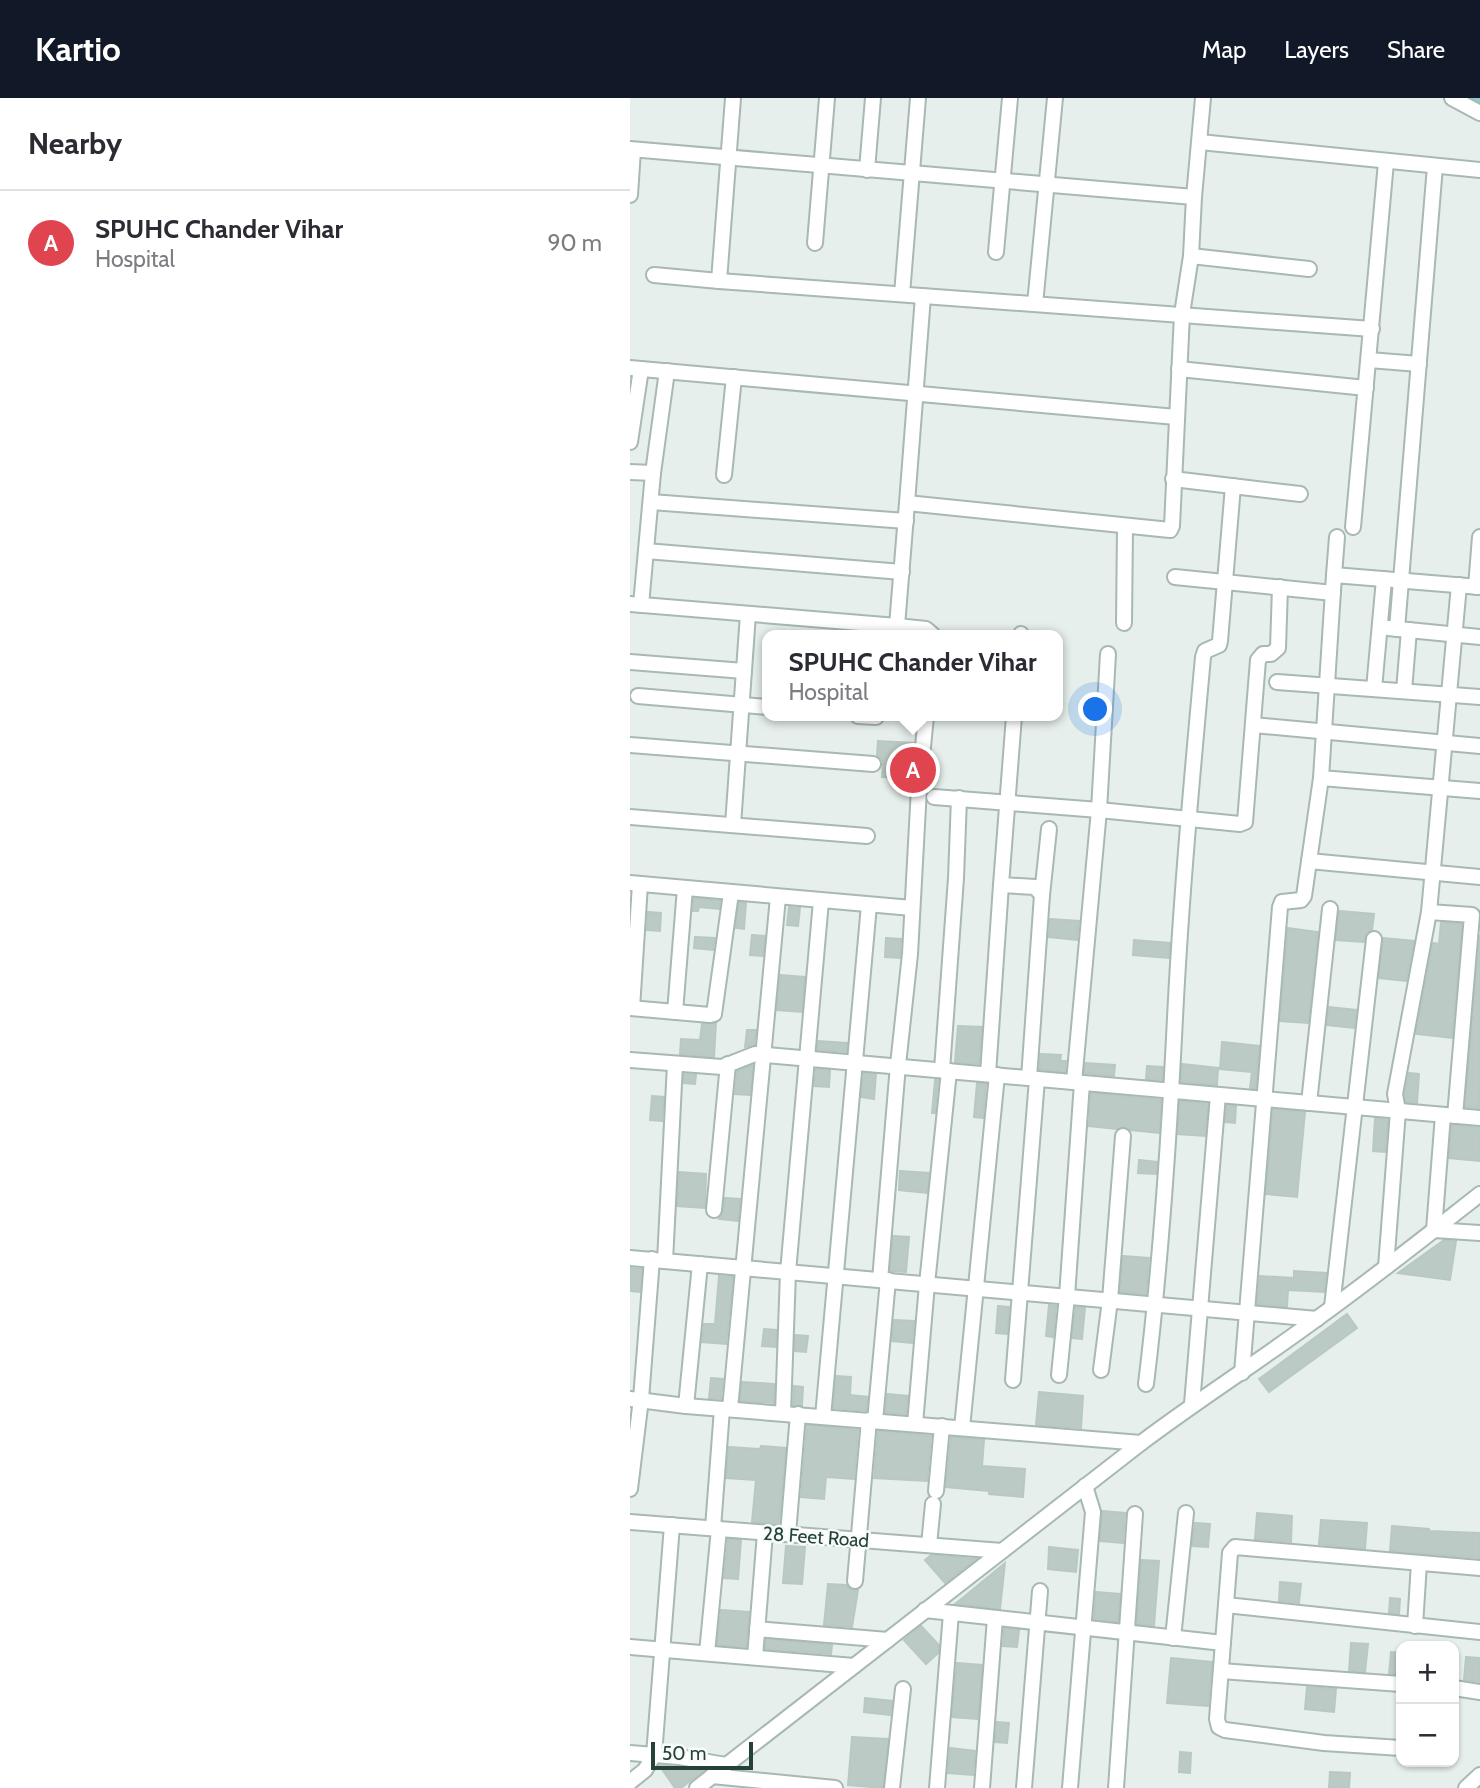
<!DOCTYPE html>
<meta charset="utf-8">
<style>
:root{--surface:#fff;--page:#f2f2f3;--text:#2b2b33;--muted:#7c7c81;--line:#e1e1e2;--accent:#111827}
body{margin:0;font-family:Cabin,sans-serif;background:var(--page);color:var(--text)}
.controls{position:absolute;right:21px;bottom:21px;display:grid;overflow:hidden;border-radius:14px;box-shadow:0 2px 5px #0004}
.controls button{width:63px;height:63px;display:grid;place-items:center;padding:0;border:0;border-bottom:2px solid var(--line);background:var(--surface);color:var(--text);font:35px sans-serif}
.scale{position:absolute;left:21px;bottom:18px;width:102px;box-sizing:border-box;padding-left:7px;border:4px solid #24423a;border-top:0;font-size:19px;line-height:24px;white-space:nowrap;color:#24423a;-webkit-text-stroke:5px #f7fbf9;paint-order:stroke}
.you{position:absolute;left:466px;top:612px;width:24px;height:24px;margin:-18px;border:5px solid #fff;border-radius:50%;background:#1a73e8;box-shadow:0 0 0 10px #1a73e833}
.badge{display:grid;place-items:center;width:46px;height:46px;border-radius:50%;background:var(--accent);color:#fff;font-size:23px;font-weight:700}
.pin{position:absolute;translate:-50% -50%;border:4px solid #fff;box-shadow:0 2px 7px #0006}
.popup{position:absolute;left:132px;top:532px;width:301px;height:91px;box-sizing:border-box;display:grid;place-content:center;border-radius:14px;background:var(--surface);filter:drop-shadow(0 2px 5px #0005);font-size:23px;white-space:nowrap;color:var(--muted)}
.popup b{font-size:26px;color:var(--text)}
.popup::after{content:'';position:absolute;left:50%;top:100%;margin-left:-14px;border:14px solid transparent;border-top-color:var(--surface)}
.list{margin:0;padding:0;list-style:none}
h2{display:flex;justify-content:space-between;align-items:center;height:91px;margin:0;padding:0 28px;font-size:30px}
h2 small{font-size:23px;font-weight:400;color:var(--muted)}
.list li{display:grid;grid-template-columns:46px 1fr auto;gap:21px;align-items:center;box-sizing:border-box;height:105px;padding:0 28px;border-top:2px solid var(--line)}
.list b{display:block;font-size:26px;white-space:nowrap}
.list p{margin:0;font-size:23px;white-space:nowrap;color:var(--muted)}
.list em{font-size:23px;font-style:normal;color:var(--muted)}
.map{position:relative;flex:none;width:850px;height:1690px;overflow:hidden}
header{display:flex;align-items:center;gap:42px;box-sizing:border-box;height:98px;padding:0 35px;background:var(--accent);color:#fff}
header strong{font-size:33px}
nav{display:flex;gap:38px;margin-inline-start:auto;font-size:24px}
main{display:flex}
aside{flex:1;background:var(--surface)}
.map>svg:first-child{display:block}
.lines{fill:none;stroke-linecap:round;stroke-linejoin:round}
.canal{stroke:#8ec9d4;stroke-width:14}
.building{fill:#bbcac4;stroke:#b8c9c2;stroke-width:2}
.minor-casing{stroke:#a8b8b2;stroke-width:18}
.minor{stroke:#fff;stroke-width:14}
.labels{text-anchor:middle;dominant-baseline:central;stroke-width:5;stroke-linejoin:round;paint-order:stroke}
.street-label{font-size:19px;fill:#24423a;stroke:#f7fbf9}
</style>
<header>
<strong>Kartio</strong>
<nav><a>Map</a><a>Layers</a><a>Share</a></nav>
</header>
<main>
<aside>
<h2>Nearby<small></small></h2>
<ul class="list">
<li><span class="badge" style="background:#e0444e">A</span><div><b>SPUHC Chander Vihar</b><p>Hospital</p></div><em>90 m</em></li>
</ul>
</aside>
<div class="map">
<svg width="850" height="1690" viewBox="0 0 850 1690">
<rect width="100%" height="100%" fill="#e6efeb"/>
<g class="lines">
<path class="canal" d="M846 0 850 2"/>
</g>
<g class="building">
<path d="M248 643 284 645 280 686H269L270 680 252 679 253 663 247 657Z"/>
<path d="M64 800 90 803 89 811 69 809 68 813H63Z"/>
<path d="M109 804 116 805 114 831 106 830Z"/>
<path d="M159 809 170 810 168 828 157 827Z"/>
<path d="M709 813 744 816 742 832 736 836 734 844 706 842Z"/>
<path d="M18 814 31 815 30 833 17 832Z"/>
<path d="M420 821 449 823 447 842 419 839Z"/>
<path d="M811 824 832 826 822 940 786 936 803 845 809 846Z"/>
<path d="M658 830 688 834 678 925 650 923Z"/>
<path d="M122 837 135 838 133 858 120 857Z"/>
<path d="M850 837V996L849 1010 835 1009Z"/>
<path d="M65 839 85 840 83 852 64 850Z"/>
<path d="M256 840 271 841 270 860 255 859Z"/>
<path d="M753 840 784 843 776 883 749 880Z"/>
<path d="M504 842 540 845 539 860 503 857Z"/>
<path d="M150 877 175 879 172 914 147 912Z"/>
<path d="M699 909 726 912 724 930 697 927Z"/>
<path d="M86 925 84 959 50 956 51 941 70 942 72 926Z"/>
<path d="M328 928 352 929 349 966 325 964Z"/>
<path d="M117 932H126L124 947 115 949Z"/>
<path d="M188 943 217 945 216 954 187 952Z"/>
<path d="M592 944 629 948 626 991 620 990 622 974 590 971Z"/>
<path d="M410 956 431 957 430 963H436L435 974 409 971Z"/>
<path d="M455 965 485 967 484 978 454 975Z"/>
<path d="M552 966 588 970 587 987 551 984Z"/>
<path d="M123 967 120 997 105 996 107 973Z"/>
<path d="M517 968 533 969 532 982 516 981Z"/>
<path d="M186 971 200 972 199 989 184 988Z"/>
<path d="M234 975 246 976 244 1001 231 999Z"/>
<path d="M779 975 789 976 787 1005 776 1004 775 996Z"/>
<path d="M54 976 66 977 65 986 54 985Z"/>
<path d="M305 982H308L305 1015H302Z"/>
<path d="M347 985 356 986 353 1020 344 1019Z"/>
<path d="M461 995 531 1002 529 1035 500 1032 494 1029 487 1031 459 1028Z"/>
<path d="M22 998 34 999 32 1023 20 1022Z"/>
<path d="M550 1003 578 1006 575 1038 548 1036Z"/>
<path d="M597 1007 606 1008 605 1025 595 1024Z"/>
<path d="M643 1011 675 1014 667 1099 636 1096Z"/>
<path d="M745 1020 758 1022 755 1054 743 1053Z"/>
<path d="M822 1027 850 1030V1063L819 1060Z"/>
<path d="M509 1062 527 1064 526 1076 508 1075Z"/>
<path d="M270 1073 299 1075 297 1095 269 1092Z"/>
<path d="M49 1074 76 1076 75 1110 47 1108Z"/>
<path d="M95 1100 110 1101 108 1123 89 1121 93 1114Z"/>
<path d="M263 1138 279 1139 276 1174 260 1173Z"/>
<path d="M814 1142 826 1143 820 1182 768 1175Z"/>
<path d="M493 1158 519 1160 516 1196 490 1194Z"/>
<path d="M0 1170 12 1171 10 1194 0 1193Z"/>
<path d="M664 1173 696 1175 694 1194 658 1192 657 1209 627 1206 630 1178 664 1180Z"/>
<path d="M89 1178 103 1179 96 1246 72 1244 74 1226H85Z"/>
<path d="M419 1207 426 1208 423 1239 416 1238Z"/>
<path d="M368 1208 379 1209 377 1236 366 1235Z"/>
<path d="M446 1209 455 1210 452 1241 442 1240Z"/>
<path d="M717 1216 727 1230 639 1294 629 1281Z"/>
<path d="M264 1222 284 1223 282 1245 262 1243Z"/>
<path d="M134 1231 146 1232V1249L132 1248Z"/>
<path d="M165 1237 178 1238 176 1254 165 1253Z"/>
<path d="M206 1278 221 1279 220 1297 238 1299 236 1313 203 1310Z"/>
<path d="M81 1280 93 1281 91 1301 79 1300Z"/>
<path d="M112 1284 144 1286V1305L110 1303Z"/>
<path d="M164 1288 173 1289 172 1307H163Z"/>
<path d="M409 1294 453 1298 451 1330 406 1327Z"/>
<path d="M257 1296 278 1298 276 1316 255 1315Z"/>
<path d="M177 1327 228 1332 224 1381 196 1379 194 1401 171 1399Z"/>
<path d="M248 1333 301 1338 297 1383 244 1380Z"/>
<path d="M321 1339 354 1342 352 1368 395 1371 393 1399 359 1396V1393L316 1389Z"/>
<path d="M131 1348 156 1350 149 1426 122 1424 126 1382 96 1380 99 1349 130 1351Z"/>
<path d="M472 1413 495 1415 493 1445 470 1443Z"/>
<path d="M627 1415 662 1418 661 1444 625 1441Z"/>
<path d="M691 1422 737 1425 735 1451 689 1446Z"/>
<path d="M565 1425 580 1426 578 1449 562 1448Z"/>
<path d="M762 1428 799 1431V1433L850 1435V1460L760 1453Z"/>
<path d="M98 1441 111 1442 108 1481 94 1480Z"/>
<path d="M156 1448 175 1449 172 1486 153 1485Z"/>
<path d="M419 1449 448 1452 446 1474 418 1471Z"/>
<path d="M301 1457 346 1461 315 1485 295 1462Z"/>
<path d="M511 1462 529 1463 524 1528 507 1526Z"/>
<path d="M375 1465 370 1511 325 1506 335 1498Z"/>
<path d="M650 1484 671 1486 669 1505 649 1503Z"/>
<path d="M198 1486 216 1487 220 1491 228 1492 222 1529 194 1527Z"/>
<path d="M466 1494 490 1496 488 1524 464 1521Z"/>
<path d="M760 1500 770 1501 769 1516 759 1515Z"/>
<path d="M91 1512 119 1514 116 1549 87 1547Z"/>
<path d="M291 1528 309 1547 308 1555 296 1566 274 1542Z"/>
<path d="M374 1530 389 1532 387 1549 373 1548Z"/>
<path d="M136 1541 202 1547 201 1556 135 1551Z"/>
<path d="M721 1545 738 1546 735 1574 719 1573Z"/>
<path d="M761 1554 771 1555V1576H759Z"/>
<path d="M836 1559 850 1560V1584L834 1582Z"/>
<path d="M541 1560 582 1564 578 1608 537 1605Z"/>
<path d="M327 1565 352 1567 348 1621 322 1619Z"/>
<path d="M677 1589 706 1591 704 1614 675 1611Z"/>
<path d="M235 1600 262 1603 260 1617 234 1614Z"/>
<path d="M367 1624 379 1625 377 1645 365 1644Z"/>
<path d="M222 1639 258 1641 253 1690 218 1687Z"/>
<path d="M320 1650 345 1653 343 1677 318 1675Z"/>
<path d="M550 1654 561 1655 560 1675 549 1674Z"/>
<path d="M29 1667 48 1669 73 1673 51 1690H45Z"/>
<path d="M700 1674 720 1675 719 1690H699Z"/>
</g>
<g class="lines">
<g class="minor-casing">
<g id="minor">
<path d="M822 0 850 15"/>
<path d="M570 44 850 72"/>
<path d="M0 51 564 99"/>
<path d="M237 72 243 0"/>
<path d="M0 97 3 52"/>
<path d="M185 145 197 0"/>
<path d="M366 154 380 0"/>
<path d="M561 158 679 171"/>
<path d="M24 177 89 183 742 231"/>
<path d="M89 183 103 0"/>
<path d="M272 196 288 0"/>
<path d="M405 206 425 0"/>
<path d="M739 262 789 266"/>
<path d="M0 270 546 319"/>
<path d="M549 271 736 290"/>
<path d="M0 344 11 271"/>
<path d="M0 374 23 375 11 507"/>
<path d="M23 375 37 273"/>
<path d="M94 377 104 279"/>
<path d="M543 381 670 396"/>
<path d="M21 404 276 423"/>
<path d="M277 405 293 198"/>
<path d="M723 429 756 64"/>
<path d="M16 453 272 474"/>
<path d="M704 477 707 439"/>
<path d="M545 479 703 495"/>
<path d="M846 489 850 439"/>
<path d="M850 489 704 477 691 680 850 693"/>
<path d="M0 506 267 528 277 405 540 432 542 428 552 216 561 158 564 99 573 0"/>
<path d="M494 525 495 429"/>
<path d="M267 528 296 531 303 537"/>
<path d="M758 530 850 539"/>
<path d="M767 531 805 68"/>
<path d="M391 537V536"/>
<path d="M0 564 114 573"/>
<path d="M647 584 850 599"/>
<path d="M744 591 754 481"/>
<path d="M774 593 779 532"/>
<path d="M8 598 138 609"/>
<path d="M228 618 246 619"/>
<path d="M384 618 371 787 405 789 412 797 399 980"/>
<path d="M623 627 850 648"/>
<path d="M0 647 243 666"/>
<path d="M304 699 469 712 610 726 615 724 628 562 633 556H641L648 550 650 489"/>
<path d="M0 719 237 738"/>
<path d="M103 727 118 516"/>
<path d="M679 763 850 779"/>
<path d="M0 785 282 810"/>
<path d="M412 797 419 731"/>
<path d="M799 814 842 817 825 1018"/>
<path d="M0 910 80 917 84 916 101 795"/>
<path d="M2 910 10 786"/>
<path d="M45 914 55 790"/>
<path d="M0 962 92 969 125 956 850 1020"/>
<path d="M312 972 326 780 329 700"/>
<path d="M358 976 371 787"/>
<path d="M444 984 469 712 478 556"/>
<path d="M679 1005 700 811"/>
<path d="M84 1112 98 966"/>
<path d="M804 1132 813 1017"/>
<path d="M804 1132 850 1135"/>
<path d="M0 1160 687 1221"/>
<path d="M35 1163 45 966"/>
<path d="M756 1169 768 1013 765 996 799 814 829 487"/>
<path d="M250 1182 268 967 280 856 289 690 296 618"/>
<path d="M702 1209 744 841"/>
<path d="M471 1272 480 1202 493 1038"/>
<path d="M612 1275 650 809 652 804 671 802 674 798 691 680"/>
<path d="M429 1277 437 1198 452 985"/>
<path d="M383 1282 407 981"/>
<path d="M516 1286C531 1164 539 1042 545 920 551 799 562 679 573 559L575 553 589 547 590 543 603 388"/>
<path d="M0 1301 56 1308 511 1345"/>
<path d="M562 1306 588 997"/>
<path d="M56 1308 70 1166"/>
<path d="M100 1311 148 799"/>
<path d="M153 1315 158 1174 191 803"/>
<path d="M193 1319 239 807"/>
<path d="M245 1323 258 1182"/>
<path d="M285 1326 297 1186 319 973"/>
<path d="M332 1330 367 977"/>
<path d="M0 1391 11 1301 22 1161"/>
<path d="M306 1393 312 1328"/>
<path d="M0 1424 372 1453"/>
<path d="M83 1430 92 1311"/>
<path d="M158 1436 168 1316"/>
<path d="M299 1447 303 1406"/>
<path d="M225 1483 239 1322"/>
<path d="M596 1507 850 1534"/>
<path d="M295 1512 593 1545"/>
<path d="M785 1528 789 1465"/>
<path d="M127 1531 258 1542"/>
<path d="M543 1540 556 1415"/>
<path d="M0 1549 224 1568"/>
<path d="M77 1555 89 1431"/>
<path d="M125 1559 135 1435"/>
<path d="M591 1573 771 1586"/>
<path d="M824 1590 850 1594"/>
<path d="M771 1650 694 1645 595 1632 589 1629 587 1621 600 1455 605 1449 850 1470"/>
<path d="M0 1655 49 1659 96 1667"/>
<path d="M82 1678 205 1690"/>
<path d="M0 1684 15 1672 24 1657 42 1427"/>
<path d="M67 1690 511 1345C568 1302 628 1264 685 1222 741 1182 795 1139 850 1096"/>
<path d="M262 1690 273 1591"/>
<path d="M307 1690 321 1515"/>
<path d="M352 1690 365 1520"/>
<path d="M394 1690 410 1493"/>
<path d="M440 1690 463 1414 455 1388"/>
<path d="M486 1690 505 1416"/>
<path d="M836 1690 850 1677"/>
</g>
</g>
<use href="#minor" class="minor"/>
</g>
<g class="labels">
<g class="street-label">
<text transform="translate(186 1439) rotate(4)">28 Feet Road</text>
</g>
</g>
</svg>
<div class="controls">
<button>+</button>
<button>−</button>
</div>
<div class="scale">50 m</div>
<div class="you"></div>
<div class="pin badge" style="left:283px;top:672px;background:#e0444e">A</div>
<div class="popup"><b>SPUHC Chander Vihar</b>Hospital</div>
</div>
</main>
